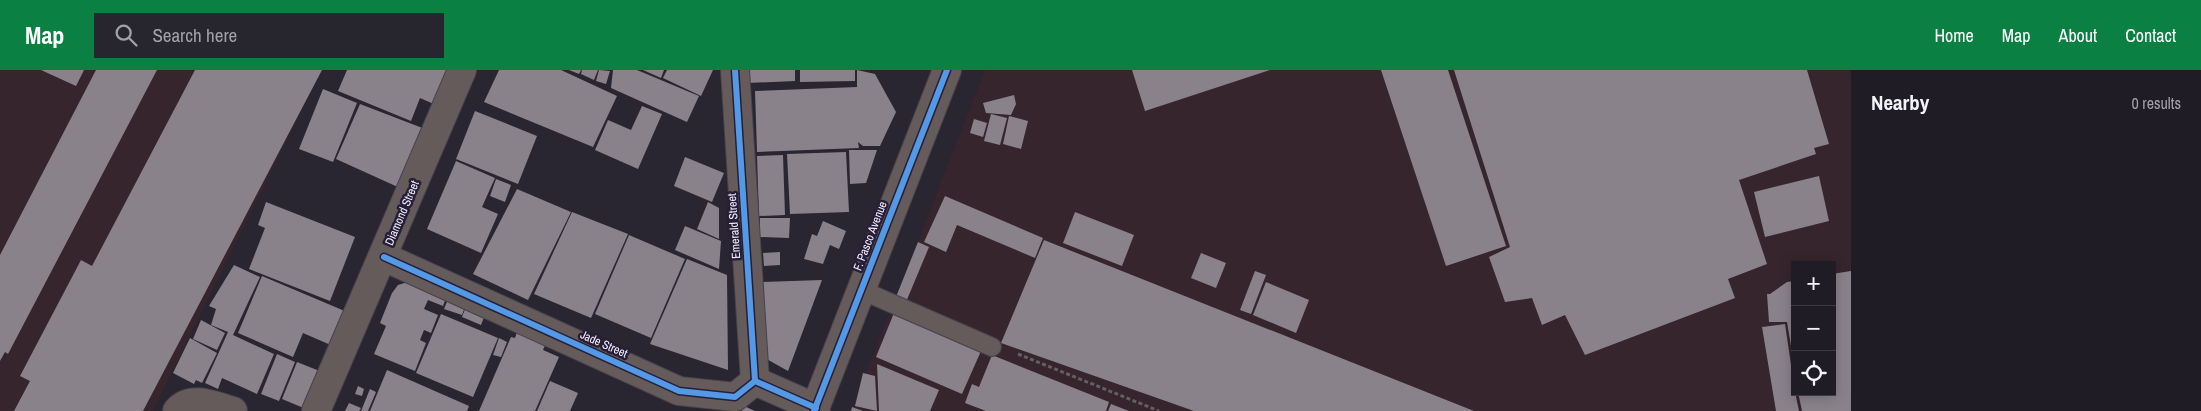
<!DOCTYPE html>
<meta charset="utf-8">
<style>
:root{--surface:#1f1c25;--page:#27252d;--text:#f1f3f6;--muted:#a1a1a7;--line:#3c3a42;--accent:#0b8043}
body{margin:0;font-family:"Archivo Narrow",sans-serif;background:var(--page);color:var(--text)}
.controls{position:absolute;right:15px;bottom:15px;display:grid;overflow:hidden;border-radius:0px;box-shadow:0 2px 12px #0003}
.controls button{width:45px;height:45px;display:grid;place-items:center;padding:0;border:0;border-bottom:1px solid var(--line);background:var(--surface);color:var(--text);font:25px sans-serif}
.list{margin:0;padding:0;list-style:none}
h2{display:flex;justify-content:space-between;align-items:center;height:65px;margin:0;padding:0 20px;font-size:21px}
h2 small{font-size:16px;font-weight:400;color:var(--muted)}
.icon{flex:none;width:28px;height:28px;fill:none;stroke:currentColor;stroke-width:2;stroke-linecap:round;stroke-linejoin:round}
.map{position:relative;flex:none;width:1851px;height:341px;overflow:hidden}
header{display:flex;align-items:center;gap:30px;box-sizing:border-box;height:70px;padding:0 25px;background:var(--accent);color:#fff}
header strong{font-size:24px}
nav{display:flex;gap:28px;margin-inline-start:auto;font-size:18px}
.search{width:350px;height:45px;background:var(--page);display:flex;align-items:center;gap:12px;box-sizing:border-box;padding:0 18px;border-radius:0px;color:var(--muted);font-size:19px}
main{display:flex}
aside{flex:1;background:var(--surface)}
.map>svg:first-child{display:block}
.industrial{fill:#36252c;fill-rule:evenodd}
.building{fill:#8a828b}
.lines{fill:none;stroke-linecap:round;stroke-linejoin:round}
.service-casing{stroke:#46424d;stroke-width:20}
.minor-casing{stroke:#46424d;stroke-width:30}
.tertiary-casing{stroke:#46424d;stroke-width:30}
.path{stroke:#665f62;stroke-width:3;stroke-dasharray:4 2.5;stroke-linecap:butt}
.service{stroke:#655b5b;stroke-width:18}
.minor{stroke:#655b5b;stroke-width:28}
.tertiary{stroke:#655b5b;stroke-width:28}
.cycleway-casing{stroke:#271f37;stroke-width:9}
.cycleway{stroke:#5399e6;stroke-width:6}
.labels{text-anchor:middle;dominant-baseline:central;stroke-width:5;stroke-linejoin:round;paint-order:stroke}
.street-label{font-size:12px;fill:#f0ecfc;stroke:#271f37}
</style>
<header>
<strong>Map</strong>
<div class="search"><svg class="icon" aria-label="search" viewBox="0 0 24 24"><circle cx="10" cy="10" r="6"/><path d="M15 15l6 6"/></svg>Search here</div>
<nav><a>Home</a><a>Map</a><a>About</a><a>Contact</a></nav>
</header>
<main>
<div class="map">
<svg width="1851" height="341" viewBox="0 0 1851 341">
<rect width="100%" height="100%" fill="#292531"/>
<g class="industrial">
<path d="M0 0H322L153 341H0Z"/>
<path d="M985 0H1849L1851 7V341H851ZM1795 195H1832V322H1795Z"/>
</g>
<g class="building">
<path d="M41 0H84L76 16Z"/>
<path d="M96 0H157L8 284 5 282 0 291V185Z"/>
<path d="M195 0H322L143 341H14L30 311 20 306 81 190 92 196Z"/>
<path d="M347 0H450L436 35 420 28 411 51 338 21Z"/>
<path d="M499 0H561L617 26 593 77 484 32Z"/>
<path d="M569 0H581L579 4Z"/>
<path d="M582 0H598L594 10 581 4Z"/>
<path d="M599 0 610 1 606 14 596 11Z"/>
<path d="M613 0H637L699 26 687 52 611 18Z"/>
<path d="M643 0H664L661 8Z"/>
<path d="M667 0H713L701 26 663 8Z"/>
<path d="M747 0H795V11L747 13Z"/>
<path d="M800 0H855V11L800 12Z"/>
<path d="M857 0 875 4 896 42 880 76H863L858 72 859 78 757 82 755 21 857 17Z"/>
<path d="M1132 0H1270L1145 41Z"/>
<path d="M1381 0H1448L1506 176 1446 196Z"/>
<path d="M1454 0H1807L1829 74 1814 78 1816 84 1739 110 1767 194 1728 209 1735 228 1585 285 1565 245 1542 255 1532 228 1505 232 1489 187 1510 177Z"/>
<path d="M323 19 357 33 333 92 299 79Z"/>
<path d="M1014 25 1016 34 1011 45 986 43 983 33Z"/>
<path d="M360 34 425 59 400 118 336 89Z"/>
<path d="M642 36 662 44 638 99 595 80 608 50 631 60Z"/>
<path d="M475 41 537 66 518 114 456 89Z"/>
<path d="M991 44 1007 48 1000 75 984 71Z"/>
<path d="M1009 46 1028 51 1021 79 1003 74Z"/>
<path d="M974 49 987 53 983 67 970 63Z"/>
<path d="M849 80H877L866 113 850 114Z"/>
<path d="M846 82 849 142 790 144 787 84Z"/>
<path d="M783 85 785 145 759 146 757 86Z"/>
<path d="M685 87 724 103 712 132 674 116Z"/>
<path d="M456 91 495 108 482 137 498 144 481 183 427 159Z"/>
<path d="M1819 106 1829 151 1765 167 1754 122Z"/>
<path d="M496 109 511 115 505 132 490 126Z"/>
<path d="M517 119 571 142 528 230 473 204Z"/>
<path d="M945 126 1043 168 1035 188 957 155 946 182 924 172Z"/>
<path d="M266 132 355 167 330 231 249 199 265 158 258 155Z"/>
<path d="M708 132 719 138V169L697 159Z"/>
<path d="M572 142 628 164 591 248 534 224Z"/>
<path d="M1075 142 1134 165 1122 196 1063 173Z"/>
<path d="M760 148H790L789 168 760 167Z"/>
<path d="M823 151 846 161 839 179 830 175 823 194 804 189 812 164 817 166Z"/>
<path d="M685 156 721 171 719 199 675 180Z"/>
<path d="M629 165 685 189 651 268 595 244Z"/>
<path d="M1044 170 1474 341H1194L1001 273Z"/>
<path d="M918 172 929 177 906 232 896 227Z"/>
<path d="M780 182V195L764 196 763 183Z"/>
<path d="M1201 183 1226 193 1216 218 1191 208Z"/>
<path d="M687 189 727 205 728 300 650 274Z"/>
<path d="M234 195 260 207 233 265 274 284 257 324 222 308 218 319 205 313 228 262 211 255 216 239 209 236Z"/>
<path d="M1255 201 1266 205 1251 244 1240 240Z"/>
<path d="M1851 201V341H1802L1798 322H1832V204Z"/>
<path d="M262 206 347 242 333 276 303 263 293 287 238 263Z"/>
<path d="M822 210 788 301 763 287 760 212Z"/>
<path d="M411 211 447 225 443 236 428 230 424 239 438 245 431 263 424 260 420 270 426 273 415 301 374 284 386 256 380 253 392 223 398 215Z"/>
<path d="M1795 211V294H1794L1787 252H1769L1767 224H1770L1787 212Z"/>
<path d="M1266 212 1309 230 1296 263 1253 245Z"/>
<path d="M449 227 466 234 462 245 444 239Z"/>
<path d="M467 234 486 242 481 255 462 247Z"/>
<path d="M894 243 981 281 962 324 876 287Z"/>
<path d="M441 244 498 268 473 327 416 303Z"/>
<path d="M201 250 225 263 217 280 193 269Z"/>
<path d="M1785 254 1795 322 1799 341H1776L1762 257Z"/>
<path d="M518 259 547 271 543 280 559 287 535 341H479L511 267 515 268Z"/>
<path d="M190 268 217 283 202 313 196 310 194 314 173 303Z"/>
<path d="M499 268 507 272 501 287 493 285Z"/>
<path d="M277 284 295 292 279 331 261 324Z"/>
<path d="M992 285 1109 332 1106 341H986L965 333 972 314 979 317Z"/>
<path d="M297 292 322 302 306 339 282 329Z"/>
<path d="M877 294 939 320 930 341H879Z"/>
<path d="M387 300 469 336 467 341H370Z"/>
<path d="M863 303 875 306 877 341 855 336Z"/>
<path d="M550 311 578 323 570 341H537Z"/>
<path d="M358 316 364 319 362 326 355 324Z"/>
<path d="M370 319 376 322 368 341H361Z"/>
<path d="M349 333 361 338 359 341H345Z"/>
<path d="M1111 334 1129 341H1108Z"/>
<path d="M744 336 755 341H742Z"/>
<path d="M852 337 863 341H851Z"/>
</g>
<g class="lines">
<g class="service-casing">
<path id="service" d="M861 220 992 277"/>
</g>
<g class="minor-casing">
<g id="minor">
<path d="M735 0 755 311"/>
<path d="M384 187 679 321 735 327 755 311 816 338"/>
<path d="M177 341C191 324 215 336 233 341"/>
<path d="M316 341 462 0"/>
</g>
</g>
<g class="tertiary-casing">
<path id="tertiary" d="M814 341 947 0"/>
</g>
<path class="path" d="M1018 284 1159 341"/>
<use href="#service" class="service"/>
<use href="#minor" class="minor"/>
<use href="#tertiary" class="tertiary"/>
<g class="cycleway-casing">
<g id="cycleway">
<path d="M735 0 755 311"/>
<path d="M384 187 679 321 735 327 755 311 816 338"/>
<path d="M814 341 947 0"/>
</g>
</g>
<use href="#cycleway" class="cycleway"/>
</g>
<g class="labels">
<g class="street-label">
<text transform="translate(402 143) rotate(-67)">Diamond Street</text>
<text transform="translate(734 156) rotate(-94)">Emerald Street</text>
<text transform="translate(870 166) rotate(-69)">F. Pasco Avenue</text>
<text transform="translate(604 274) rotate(24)">Jade Street</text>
</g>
</g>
</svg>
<div class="controls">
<button>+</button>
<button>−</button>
<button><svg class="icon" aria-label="locate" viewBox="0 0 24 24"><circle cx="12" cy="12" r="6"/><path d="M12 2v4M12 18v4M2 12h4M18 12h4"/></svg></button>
</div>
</div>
<aside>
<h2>Nearby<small>0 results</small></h2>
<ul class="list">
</ul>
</aside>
</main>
